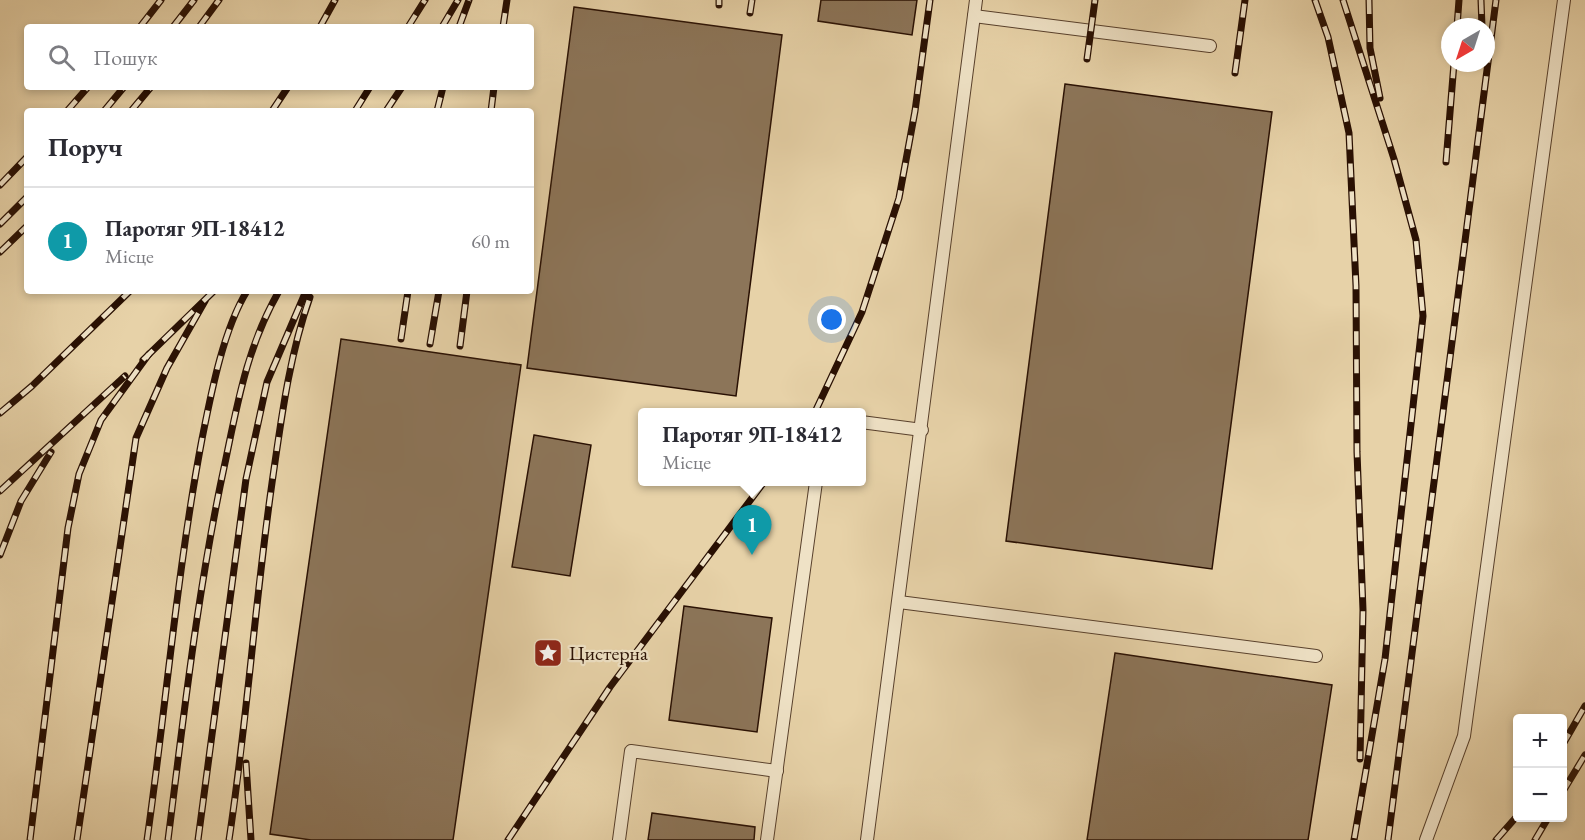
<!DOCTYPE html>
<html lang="uk">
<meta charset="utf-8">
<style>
:root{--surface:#fff;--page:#f2f2f3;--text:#2b2b33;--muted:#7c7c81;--line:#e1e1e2;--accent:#8f2418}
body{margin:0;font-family:"EB Garamond",serif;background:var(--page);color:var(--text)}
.controls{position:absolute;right:18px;bottom:18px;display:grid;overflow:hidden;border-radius:6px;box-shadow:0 3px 9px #0003}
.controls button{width:54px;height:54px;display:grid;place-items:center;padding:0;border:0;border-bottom:2px solid var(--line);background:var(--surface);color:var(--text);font:30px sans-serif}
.compass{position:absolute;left:1441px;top:18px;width:54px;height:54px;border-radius:50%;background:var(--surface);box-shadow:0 3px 9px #0003;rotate:219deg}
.you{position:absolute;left:832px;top:320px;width:21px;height:21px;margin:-15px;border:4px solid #fff;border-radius:50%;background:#1a73e8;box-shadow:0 0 0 9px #1a73e833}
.badge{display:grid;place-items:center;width:39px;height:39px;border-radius:50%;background:var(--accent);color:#fff;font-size:20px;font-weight:700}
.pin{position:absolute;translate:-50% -50px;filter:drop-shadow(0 2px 3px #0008)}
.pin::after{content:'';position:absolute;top:32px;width:21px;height:18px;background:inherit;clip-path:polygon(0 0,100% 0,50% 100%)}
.popup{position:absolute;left:638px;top:408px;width:228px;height:78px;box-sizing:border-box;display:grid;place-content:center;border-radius:6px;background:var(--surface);filter:drop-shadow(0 2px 4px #0005);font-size:20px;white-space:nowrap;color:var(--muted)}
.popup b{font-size:22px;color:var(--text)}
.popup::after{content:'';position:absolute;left:50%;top:100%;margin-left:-12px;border:12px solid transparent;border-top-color:var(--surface)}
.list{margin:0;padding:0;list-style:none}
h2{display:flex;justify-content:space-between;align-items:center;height:78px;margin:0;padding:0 24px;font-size:26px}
h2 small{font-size:20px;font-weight:400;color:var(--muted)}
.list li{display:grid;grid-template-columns:39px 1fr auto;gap:18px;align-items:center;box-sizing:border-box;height:108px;padding:0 24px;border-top:2px solid var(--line)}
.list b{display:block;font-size:22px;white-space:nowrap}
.list p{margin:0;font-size:20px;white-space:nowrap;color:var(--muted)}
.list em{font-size:20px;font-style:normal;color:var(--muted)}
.icon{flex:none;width:33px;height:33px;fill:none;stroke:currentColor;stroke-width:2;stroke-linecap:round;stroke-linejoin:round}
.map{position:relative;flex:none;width:1585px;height:840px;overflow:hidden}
.search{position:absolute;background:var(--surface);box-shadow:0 3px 9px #0003;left:24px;top:24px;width:510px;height:66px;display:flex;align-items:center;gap:15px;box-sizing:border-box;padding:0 21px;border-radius:6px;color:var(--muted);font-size:22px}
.panel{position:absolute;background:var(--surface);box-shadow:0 3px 9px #0003;left:24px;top:108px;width:510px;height:186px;border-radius:6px}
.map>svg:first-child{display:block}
.building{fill:#8c7559;stroke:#291003;stroke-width:1.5}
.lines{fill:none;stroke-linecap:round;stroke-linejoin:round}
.service-casing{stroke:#58402c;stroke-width:14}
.service{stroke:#efe2c6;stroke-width:12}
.rail-casing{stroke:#291003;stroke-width:7}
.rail{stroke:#efe2c6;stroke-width:4.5;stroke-dasharray:14;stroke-linecap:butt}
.labels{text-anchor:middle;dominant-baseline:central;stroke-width:4.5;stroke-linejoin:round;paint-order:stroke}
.poi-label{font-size:20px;fill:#291003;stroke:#efe2c6;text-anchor:start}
</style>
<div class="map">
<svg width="1585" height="840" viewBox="0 0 1585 840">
<rect width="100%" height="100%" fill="#e7d2a8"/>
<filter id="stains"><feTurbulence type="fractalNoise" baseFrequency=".00333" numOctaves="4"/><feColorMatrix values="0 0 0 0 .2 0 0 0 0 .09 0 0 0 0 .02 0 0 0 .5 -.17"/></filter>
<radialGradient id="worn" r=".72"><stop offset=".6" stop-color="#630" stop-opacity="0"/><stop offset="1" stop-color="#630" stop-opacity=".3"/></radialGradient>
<g class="building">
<path d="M821 0H917L912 35 818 21Z"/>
<path d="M574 7 782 35 736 396 527 368Z"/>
<path d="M1065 84 1272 112 1212 569 1006 541Z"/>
<path d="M341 339 521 365 453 840H311L270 834Z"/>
<path d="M534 435 591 445 570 576 512 567Z"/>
<path d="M684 606 772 618 757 732 669 720Z"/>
<path d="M1115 653 1332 685 1308 840H1087Z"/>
<path d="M652 813 755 827 754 840H648Z"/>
</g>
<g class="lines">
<g class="service-casing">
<g id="service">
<path d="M974 16 1210 46"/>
<path d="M861 422 922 430"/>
<path d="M899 602 1316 656"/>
<path d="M619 840 631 751 777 771"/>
<path d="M767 840 816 482"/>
<path d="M867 840 976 0"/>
<path d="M1426 840 1464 736 1564 0"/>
</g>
</g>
<use href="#service" class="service"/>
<g class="rail-casing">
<g id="rail">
<path d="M1315 0 1328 37 1349 133 1356 286 1357 452 1363 610 1360 759"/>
<path d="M1343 0 1394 159 1416 240 1423 316 1385 659 1354 840"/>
<path d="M1369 0 1370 48 1380 98"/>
<path d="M1481 0 1482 27"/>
<path d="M719 5V0"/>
<path d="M750 13 752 0"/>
<path d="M140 27 161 0"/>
<path d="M173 27 194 0"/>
<path d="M199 27 219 0"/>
<path d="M320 27 335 0"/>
<path d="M408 27 425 0"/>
<path d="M442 27 458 0"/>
<path d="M459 27 469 0"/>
<path d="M503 27 507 0"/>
<path d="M1457 27 1459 0"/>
<path d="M1087 59 1095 0"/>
<path d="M1235 73 1245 0"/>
<path d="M67 111 88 87"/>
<path d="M104 111 124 87"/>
<path d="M131 111 151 87"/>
<path d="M272 111 288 87"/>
<path d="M355 111 370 87"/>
<path d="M386 111 402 87"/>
<path d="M437 111 443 87"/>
<path d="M491 111 494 87"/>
<path d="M1446 162 1454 63"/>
<path d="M0 185 27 157"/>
<path d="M0 224 27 197"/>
<path d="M0 252 27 226"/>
<path d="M401 339 408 291"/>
<path d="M430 344 439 291"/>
<path d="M460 346 467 291"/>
<path d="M143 360 214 291"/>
<path d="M815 412 862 312 899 198 915 111 930 0"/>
<path d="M0 413 32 386 130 291"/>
<path d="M0 491 125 376"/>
<path d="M0 555 21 501 51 452"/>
<path d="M1562 746 1585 706"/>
<path d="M246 763 251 840"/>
<path d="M1562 793 1585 755"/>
<path d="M30 840 68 528 79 474 101 420 149 354"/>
<path d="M77 840 136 438 167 368 205 301"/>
<path d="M147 840C166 706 177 571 202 439 211 394 223 330 247 291"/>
<path d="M168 840C184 714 198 587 225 463 238 401 247 347 279 291"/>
<path d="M198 840 246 479 267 382 306 291"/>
<path d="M229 840C247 721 255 602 272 483 281 421 289 356 310 297"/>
<path d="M508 840 610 687 764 482"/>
<path d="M1388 840 1496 0"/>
<path d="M1496 840 1518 815"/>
<path d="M1535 840 1548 818"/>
</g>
</g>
<use href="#rail" class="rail"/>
</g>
<defs>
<g id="sight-square" transform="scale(1.5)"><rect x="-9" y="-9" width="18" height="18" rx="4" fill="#8f2418" stroke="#efe2c6"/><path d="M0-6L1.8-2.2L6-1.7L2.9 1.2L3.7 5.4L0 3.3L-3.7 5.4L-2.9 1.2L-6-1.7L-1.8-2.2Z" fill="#fff"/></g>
</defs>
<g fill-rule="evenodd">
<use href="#sight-square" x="548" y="653"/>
</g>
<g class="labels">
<g class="poi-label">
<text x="569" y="653">Цистерна</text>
</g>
</g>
<rect width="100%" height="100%" filter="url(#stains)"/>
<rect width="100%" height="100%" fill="url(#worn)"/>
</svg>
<div class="controls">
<button>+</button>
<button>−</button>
</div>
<svg class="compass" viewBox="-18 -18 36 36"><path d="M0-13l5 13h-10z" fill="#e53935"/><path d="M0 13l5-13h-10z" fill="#7c7c81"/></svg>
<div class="you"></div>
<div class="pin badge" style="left:752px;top:555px;background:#0f9aa8">1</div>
<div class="popup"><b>Паротяг 9П-18412</b>Місце</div>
<div class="search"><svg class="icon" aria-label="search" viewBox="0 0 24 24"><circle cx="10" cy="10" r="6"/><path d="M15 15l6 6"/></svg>Пошук</div>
<section class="panel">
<h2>Поруч<small></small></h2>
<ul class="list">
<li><span class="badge" style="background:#0f9aa8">1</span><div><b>Паротяг 9П-18412</b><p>Місце</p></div><em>60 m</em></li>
</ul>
</section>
</div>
